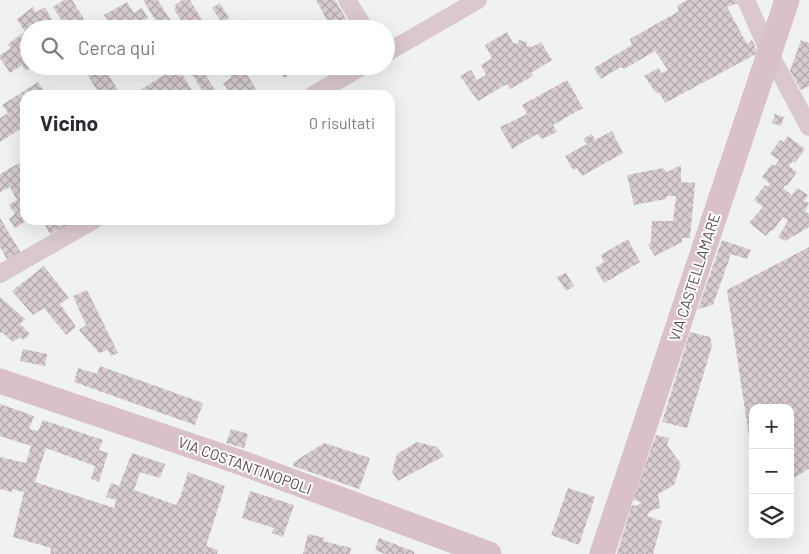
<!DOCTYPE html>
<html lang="it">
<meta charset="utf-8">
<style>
:root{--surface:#fff;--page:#f7f7f7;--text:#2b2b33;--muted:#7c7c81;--line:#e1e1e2}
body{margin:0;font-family:Barlow,sans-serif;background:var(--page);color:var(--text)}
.controls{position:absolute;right:15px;bottom:15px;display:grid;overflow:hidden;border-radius:10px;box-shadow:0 5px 20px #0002}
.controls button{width:45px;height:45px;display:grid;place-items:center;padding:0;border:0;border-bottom:1px solid var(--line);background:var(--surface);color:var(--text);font:25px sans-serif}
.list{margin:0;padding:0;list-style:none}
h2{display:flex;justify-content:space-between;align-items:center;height:65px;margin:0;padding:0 20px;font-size:21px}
h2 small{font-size:16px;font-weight:400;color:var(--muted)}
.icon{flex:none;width:28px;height:28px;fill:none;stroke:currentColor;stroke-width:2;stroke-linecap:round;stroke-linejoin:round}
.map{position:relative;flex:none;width:809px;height:554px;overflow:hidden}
.search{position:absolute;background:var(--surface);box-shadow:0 5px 20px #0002;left:20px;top:20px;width:375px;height:55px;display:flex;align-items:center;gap:12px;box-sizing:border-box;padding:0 18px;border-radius:28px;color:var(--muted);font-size:19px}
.panel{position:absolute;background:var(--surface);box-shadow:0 5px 20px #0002;left:20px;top:90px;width:375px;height:135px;border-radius:15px}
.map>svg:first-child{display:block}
.building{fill:url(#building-cross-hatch)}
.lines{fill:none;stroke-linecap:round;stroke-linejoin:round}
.street{stroke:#dac7cf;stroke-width:18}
.secondary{stroke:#d9c0c9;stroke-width:25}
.labels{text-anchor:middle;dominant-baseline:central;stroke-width:4;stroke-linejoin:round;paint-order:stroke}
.street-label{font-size:15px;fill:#5e4650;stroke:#fff}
</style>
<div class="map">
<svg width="809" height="554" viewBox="0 0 809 554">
<defs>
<pattern id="building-cross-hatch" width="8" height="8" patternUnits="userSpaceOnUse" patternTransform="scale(1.25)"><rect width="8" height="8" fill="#d7cdd0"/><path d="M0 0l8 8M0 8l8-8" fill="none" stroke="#b2a8ab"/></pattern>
</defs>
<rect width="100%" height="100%" fill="#eff2ef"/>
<g class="building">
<path d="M64 0H72L86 22 76 29H67L53 7Z"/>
<path d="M143 0H158L176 29H161Z"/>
<path d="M182 0H190L202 20 193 26 194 29H186L174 9 176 7 175 5Z"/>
<path d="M316 0H335L352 29H324L322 25 327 20Z"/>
<path d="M687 0H736L738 3 727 7 747 44 752 40 758 53 665 103 659 92 656 93 644 76 658 68 662 73 668 70 655 51 624 69 621 67 601 79 594 68 632 45 630 39 679 11 677 6Z"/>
<path d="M127 2 134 13 142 8 148 18 131 29H113L104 15Z"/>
<path d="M220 3 229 18 222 23 212 8Z"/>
<path d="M33 7 36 12 45 7 57 29H29V66H34L26 71 22 65 10 73 0 58V55L11 48 8 44 25 32 17 19Z"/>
<path d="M507 32 513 43 518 44 519 40 527 42 526 46 532 47 541 42 552 60 531 73 533 76 510 89 507 84 478 101 460 76 471 70 477 80 486 75 481 65 492 58 485 45Z"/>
<path d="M801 40 809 43V86L801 90 790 71Z"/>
<path d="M82 66H110L114 73 109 76 121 95H100Z"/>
<path d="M161 66H177L195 95H132L166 74Z"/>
<path d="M187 66H200L218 95H205Z"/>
<path d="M276 66H300L284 78Z"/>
<path d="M242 67 260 95H231L223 83 231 78 230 73Z"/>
<path d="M567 80 583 108 553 125 557 132 542 139 537 134 512 149 500 127 527 114 522 105Z"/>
<path d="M38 82 47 95H25V126L0 142V118L8 113 2 105Z"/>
<path d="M775 114 784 117 781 126 772 123Z"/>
<path d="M612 131 623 153 582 176 577 168 573 170 565 156 587 144 583 139 592 134 595 140Z"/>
<path d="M788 136 805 149 795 163 793 161 789 166 797 172 787 186 785 185 783 188 791 194V196L797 188 808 195 804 201 809 203 805 211 809 214V227L785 241 778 237 788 221 783 217 773 231 771 230 766 236 749 223 763 207 754 200 765 185 768 187 770 184 762 177 772 164 775 166 779 160 770 154 780 140 783 142Z"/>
<path d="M19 163 25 172V220H28L15 228 9 219 15 214 9 205 17 200 10 187 0 192V174Z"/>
<path d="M681 165V182L695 183 690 238H682V242L655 256 648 245 651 242 652 221H673L676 196H667L666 199 634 205 627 175 663 168 667 172Z"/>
<path d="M0 218 21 253 8 261 0 247Z"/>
<path d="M42 220H76L63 230 62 228 50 234Z"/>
<path d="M628 239 640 262 604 283 595 268 604 262 601 255Z"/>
<path d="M722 240 751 250 747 259 731 254 713 305 698 309Z"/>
<path d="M809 247V469L790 480V408H753V448L750 443 727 290Z"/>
<path d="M44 266 69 298 60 304 76 327 66 335 44 308 33 315 12 291Z"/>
<path d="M566 273 574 286 566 291 557 277Z"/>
<path d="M87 290 118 353 111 356 108 350 99 353 79 330 86 325 73 296Z"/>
<path d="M0 297 25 319 20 324 30 334 23 340 20 337 13 342 2 332 0 333Z"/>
<path d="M690 332 710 337 712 346 687 428 662 422Z"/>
<path d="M23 349 47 354 45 366 20 361Z"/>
<path d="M100 366 203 403 195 425 74 382 78 368 97 374Z"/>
<path d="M0 404 34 416 29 429 38 431 43 420 103 440 99 450 108 453 99 482 91 479 95 466 46 448 35 482 114 508 116 500 106 497 111 483 119 486 132 453 165 464 160 478 140 472 134 490 176 505 180 498 188 472 225 486 206 546 218 550 217 554H50L51 548 13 537 24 492 12 489V492L0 489V457L26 463 31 446 0 436Z"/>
<path d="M231 429 248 434 244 448 226 443Z"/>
<path d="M656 435 669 438 667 445 681 464 674 485 658 494 660 508 650 511 647 516 662 521 653 554H617L632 505 636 506 642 502 633 500Z"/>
<path d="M417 442 437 447 444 456 398 481 392 472 397 454Z"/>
<path d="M324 443 370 458 359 489 293 466 294 462Z"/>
<path d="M568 488 595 497 579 545 551 535Z"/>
<path d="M250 491 294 505 283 537 272 533 274 528 242 518Z"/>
<path d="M308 534 325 538 323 541 351 548 350 554H303Z"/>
<path d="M379 538 415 552 414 554H385L375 550Z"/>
</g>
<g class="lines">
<g class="street">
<path d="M347 0 365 29"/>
<path d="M746 0 769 52 809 127"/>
<path d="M386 53 478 0"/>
<path d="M313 95 363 66"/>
<path d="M0 274 94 220"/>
</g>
<g class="secondary">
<path d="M0 381 245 464 489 554"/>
<path d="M602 554 787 0"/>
</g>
</g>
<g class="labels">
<g class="street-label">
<text transform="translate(694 277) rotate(-72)">VIA CASTELLAMARE</text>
<text transform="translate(245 465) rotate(20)">VIA COSTANTINOPOLI</text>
</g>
</g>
</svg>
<div class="controls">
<button>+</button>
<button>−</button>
<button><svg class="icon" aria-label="layers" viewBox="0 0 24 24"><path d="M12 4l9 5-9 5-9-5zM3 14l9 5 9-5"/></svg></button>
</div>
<div class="search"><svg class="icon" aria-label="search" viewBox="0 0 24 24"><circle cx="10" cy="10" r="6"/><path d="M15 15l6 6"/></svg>Cerca qui</div>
<section class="panel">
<h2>Vicino<small>0 risultati</small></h2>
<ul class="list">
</ul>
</section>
</div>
